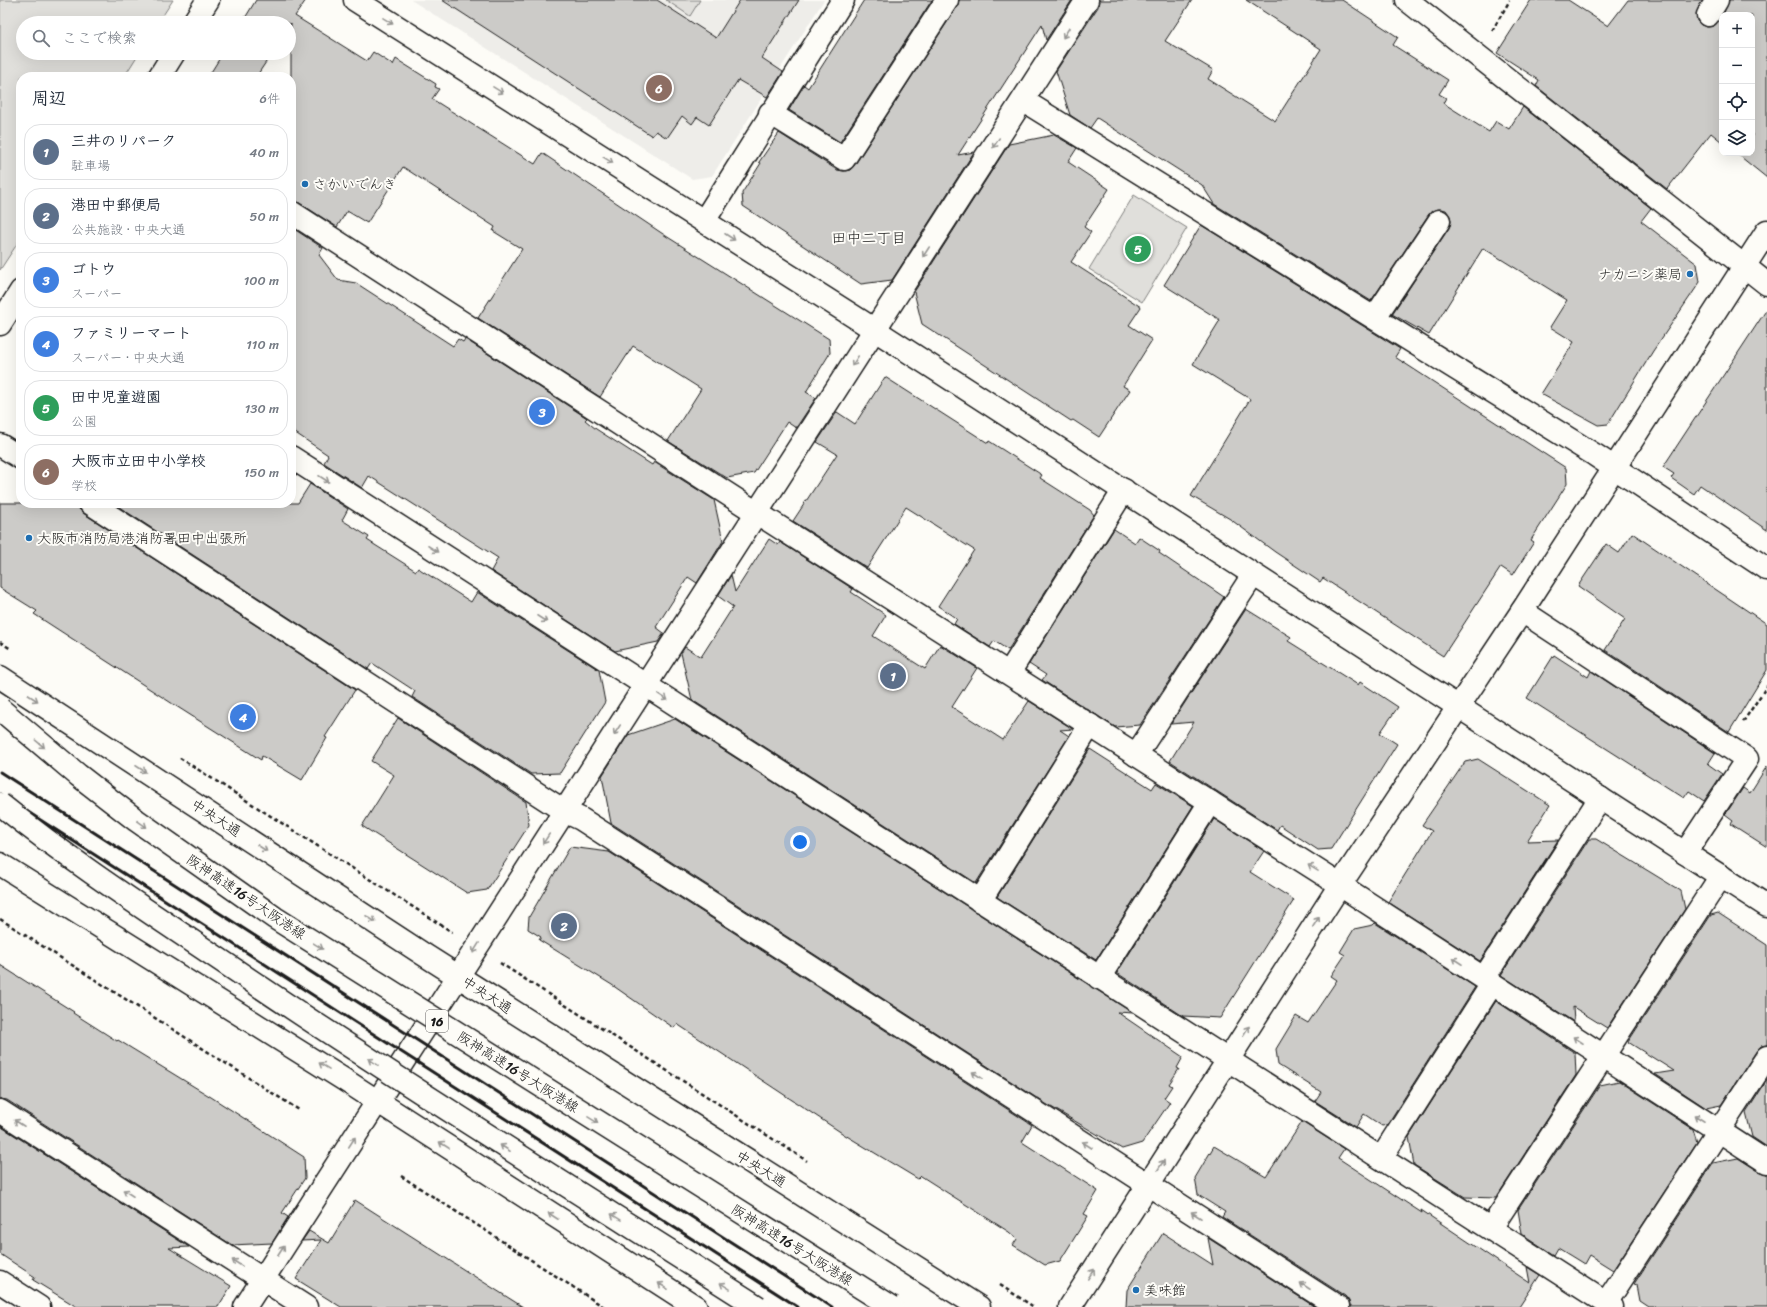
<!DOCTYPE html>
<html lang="ja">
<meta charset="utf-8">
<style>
:root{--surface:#fff;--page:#f6f6f7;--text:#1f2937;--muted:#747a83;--line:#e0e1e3;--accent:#2563eb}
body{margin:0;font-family:Sriracha,"Klee One",sans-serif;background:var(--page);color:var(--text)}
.controls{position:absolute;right:12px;top:12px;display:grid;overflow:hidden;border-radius:8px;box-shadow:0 4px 16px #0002}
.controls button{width:36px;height:36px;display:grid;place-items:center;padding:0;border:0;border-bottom:1px solid var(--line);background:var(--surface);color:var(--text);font:20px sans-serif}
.you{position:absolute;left:800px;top:842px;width:14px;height:14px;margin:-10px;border:3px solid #fff;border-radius:50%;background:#1a73e8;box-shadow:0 0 0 6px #1a73e833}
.badge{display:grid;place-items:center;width:26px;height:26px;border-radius:50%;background:var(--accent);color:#fff;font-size:13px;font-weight:700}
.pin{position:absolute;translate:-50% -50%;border:2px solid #fff;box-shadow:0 1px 4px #0006}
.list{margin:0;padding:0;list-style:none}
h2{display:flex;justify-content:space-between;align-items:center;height:52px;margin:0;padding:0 16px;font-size:17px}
h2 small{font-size:13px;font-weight:400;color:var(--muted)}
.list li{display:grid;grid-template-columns:26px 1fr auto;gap:12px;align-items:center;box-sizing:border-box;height:56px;margin:0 8px 8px;padding:0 8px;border:1px solid var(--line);border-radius:16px}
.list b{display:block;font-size:15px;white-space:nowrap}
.list p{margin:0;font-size:13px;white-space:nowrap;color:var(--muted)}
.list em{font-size:13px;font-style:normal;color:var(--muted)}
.icon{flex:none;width:22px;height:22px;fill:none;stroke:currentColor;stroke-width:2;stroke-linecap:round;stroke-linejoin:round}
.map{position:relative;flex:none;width:1767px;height:1307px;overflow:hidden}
.search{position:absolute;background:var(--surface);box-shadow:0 4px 16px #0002;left:16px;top:16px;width:280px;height:44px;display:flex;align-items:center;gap:10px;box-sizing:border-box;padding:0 14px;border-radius:22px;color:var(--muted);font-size:15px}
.panel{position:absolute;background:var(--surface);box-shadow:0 4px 16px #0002;left:16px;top:72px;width:280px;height:436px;border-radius:16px}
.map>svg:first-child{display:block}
.built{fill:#eeede9}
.green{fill:#e0dfdb;stroke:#7e7e7c}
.building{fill:#cccbc8;stroke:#1c1c1c}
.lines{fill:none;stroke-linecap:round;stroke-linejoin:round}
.minor-casing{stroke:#1c1c1c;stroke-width:25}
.major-casing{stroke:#1c1c1c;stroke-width:25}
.path{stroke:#1c1c1c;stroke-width:2.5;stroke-dasharray:4 3;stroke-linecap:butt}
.minor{stroke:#fdfcf7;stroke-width:22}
.major{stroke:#fdfcf7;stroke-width:22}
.rail{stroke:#1c1c1c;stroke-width:3}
.highway-bridge-casing{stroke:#1c1c1c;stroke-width:25;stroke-linecap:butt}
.highway-bridge{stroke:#fdfcf7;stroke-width:22}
.oneway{stroke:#989794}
.poi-dot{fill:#1f6fb2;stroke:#fdfcf7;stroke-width:1.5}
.labels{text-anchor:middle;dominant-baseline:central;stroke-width:4;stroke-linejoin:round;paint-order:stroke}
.shield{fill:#fdfcf7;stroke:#605f5e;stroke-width:1}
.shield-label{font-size:13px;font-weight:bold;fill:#1c1c1c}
.poi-label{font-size:14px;fill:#1c1c1c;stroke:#fdfcf7;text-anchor:start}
.street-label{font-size:14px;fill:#1c1c1c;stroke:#fdfcf7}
.neighbourhood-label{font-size:15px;fill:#1c1c1c;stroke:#fdfcf7}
</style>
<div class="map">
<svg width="1767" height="1307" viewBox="0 0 1767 1307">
<rect width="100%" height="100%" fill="#fdfcf7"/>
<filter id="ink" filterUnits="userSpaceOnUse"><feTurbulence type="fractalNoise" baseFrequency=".025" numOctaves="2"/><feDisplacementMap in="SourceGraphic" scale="8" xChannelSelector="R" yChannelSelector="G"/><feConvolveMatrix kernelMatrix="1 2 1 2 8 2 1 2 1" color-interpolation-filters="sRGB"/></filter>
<g filter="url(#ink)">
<path class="built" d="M411 0H824L712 176 692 179Z"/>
<g class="green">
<path d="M0 0H173L158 23H23V53H139L124 77H21V238L0 270Z"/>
<path d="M666 0H700L690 16Z"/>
<path d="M1134 195 1187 228 1142 302 1089 269Z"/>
</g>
<g class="building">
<path d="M256 0H306L295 16 367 61 373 52 393 65 396 59 436 84 435 87 439 89 432 99 535 164 542 153 666 236 829 339 830 353 806 392 816 398 796 428 787 422 754 473 727 478 668 441 701 389 633 346 600 397 478 318 522 249 493 231 495 227 403 167 367 223 347 211 337 227 298 202 291 200V23L289 26V23H242Z"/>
<path d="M442 0H657L716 38 740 0H799L762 58 783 72 767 97 738 80 709 125 697 117 692 124 682 116 667 138 656 131 652 136Z"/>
<path d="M864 0H932L840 142 789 110 804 85 808 88Z"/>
<path d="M959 0H1072L1046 40 1042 25 958 155 974 152 892 280 861 284 743 206 742 193 761 163 759 162 779 133 837 170 844 171 850 170 854 166 957 7Z"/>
<path d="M1099 0H1192L1165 41 1213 70 1208 79 1275 121 1321 49 1246 0H1342L1398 37 1393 45 1448 80 1439 94 1446 98 1443 103 1489 132 1496 121 1509 129 1523 107 1651 208 1641 221 1697 264 1700 282 1653 351 1608 424 1598 425 1541 394 1574 342 1550 327 1567 300 1483 248 1429 335 1392 314 1449 228 1451 222 1450 216 1446 210 1440 209 1434 210 1429 214 1371 301 1214 204 1202 185 1097 118 1090 128 1070 115 1056 71 1098 7Z"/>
<path d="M1531 0H1568L1608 26 1628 0H1702L1696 14 1697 21 1701 25 1707 27 1714 26 1722 16V142L1711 133 1667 189 1536 86 1539 80 1497 53Z"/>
<path d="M1729 0H1767V178L1736 153H1752V15H1723Z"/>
<path d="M223 53H272L256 77H208Z"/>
<path d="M1054 135 1077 148 1068 162 1109 189 1084 227 1091 232 1071 262 1141 307 1129 325 1152 340 1123 386 1130 390 1099 437 1073 420 1071 421 922 324 914 292 1009 144Z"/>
<path d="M1201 225 1400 349 1395 357 1566 468 1567 484 1531 540 1534 542 1513 575 1501 567 1443 656 1323 578 1320 582 1275 552 1230 519 1191 496 1250 399 1193 364 1220 320 1164 285Z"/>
<path d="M291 227 323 248 319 255 338 280 356 283 453 346 458 339 463 342 465 339 587 418 585 420 596 429 652 465 654 462 714 500 723 541 697 583 688 577 656 627 664 633 658 642 615 651 491 571 498 558 369 476 362 488 324 463 328 455 291 430Z"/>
<path d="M1767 309V530L1700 485 1694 494 1671 478 1674 474 1663 467Z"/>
<path d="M885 377 988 443 989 441 1017 459 1042 475 1040 478 1090 510 1094 515 1008 650 994 641 990 647 954 624 957 619 938 606 974 550 906 507 867 568 793 521 837 454 817 442 837 412 855 424Z"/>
<path d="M310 484 348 509 342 520 369 537 367 540 416 571 418 568 471 602 477 592 599 670 605 702 560 773 531 774 412 697 415 691 372 663 368 669 113 503H298Z"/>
<path d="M0 503H78L79 509 83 513 355 690 325 737 327 738 302 780 262 756 261 760 176 706 34 614 37 611 0 588Z"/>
<path d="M1114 529 1135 543 1139 537 1160 551 1159 553 1224 597 1140 725 1115 727 1042 680 1046 675 1029 664Z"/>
<path d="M1632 533 1767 624V670L1729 732 1605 650 1625 619 1578 586 1606 544 1619 553Z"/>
<path d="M769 539 778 545 780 542 853 589 851 592 886 615 873 636 925 669 940 645 977 668 952 707 1003 740 1029 701 1073 729 1060 730 1069 736 976 883 692 700 681 653 685 647 701 657 733 607 718 596 731 575 735 592Z"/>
<path d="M1246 609 1291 637 1288 641 1358 685 1360 682 1398 707 1380 733 1397 744 1331 849 1318 850 1280 825 1277 830 1170 761 1194 722 1171 724Z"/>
<path d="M1554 655 1588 677 1591 671 1715 753 1708 764 1722 774 1704 801 1689 791 1684 798 1527 698Z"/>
<path d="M398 718 526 802 529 825 487 890 467 893 362 826 394 775 371 761Z"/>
<path d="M675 719 1133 1013 1117 1012 1183 1057 1177 1068 1179 1069 1169 1084 1172 1086 1164 1098 1170 1102 1142 1143 1122 1149 1046 1104 611 823 602 776 628 735Z"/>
<path d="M1090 749 1152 789 1156 783 1193 806 1096 960 997 897Z"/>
<path d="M1478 759 1550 805 1527 841 1558 840 1480 961 1388 902 1432 831 1422 825 1465 762Z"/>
<path d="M1767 766V847L1731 824 1733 821 1725 815 1743 788 1750 793Z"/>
<path d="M1214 819 1264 851 1250 872 1294 900 1220 1018 1183 1016 1117 973Z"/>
<path d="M1589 839H1596L1681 891 1685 909 1607 1028 1573 1007 1574 1022 1501 975Z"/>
<path d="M570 847 609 852 1032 1125 1022 1142 1098 1191 1084 1214 1088 1216 1060 1261 1045 1265 1013 1245 1017 1239 1009 1232 921 1176 918 1179 845 1135 677 1024 674 1028 612 985 539 940 541 937 528 929 529 917Z"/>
<path d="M1718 913 1767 945V1045L1761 1046 1757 1050 1721 1105 1706 1108 1655 1074 1674 1071 1628 1042 1711 915Z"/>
<path d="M1375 923 1475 987 1387 1125 1382 1126 1364 1114 1356 1127 1315 1101 1321 1092 1278 1065 1276 1049 1296 1016 1308 1023 1337 980 1331 976 1345 955 1340 952 1354 929 1373 925Z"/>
<path d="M0 965 74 1012 73 1013 117 1041 118 1040 211 1097 304 1157 305 1178 282 1213 288 1217 272 1243 232 1245 7 1100 0 1099Z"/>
<path d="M1496 1001 1575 1053 1576 1075 1496 1198 1465 1197 1414 1165 1409 1137Z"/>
<path d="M1767 1080V1147L1752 1137 1746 1113Z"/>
<path d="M1619 1081 1693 1129 1697 1142 1613 1270 1589 1255 1584 1264 1558 1248 1554 1255 1522 1234 1518 1210 1600 1085Z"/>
<path d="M1302 1122 1344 1149 1338 1158 1422 1213 1421 1210 1530 1283 1527 1267 1540 1275 1519 1307H1350L1349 1301 1345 1296 1222 1217 1225 1212 1198 1195 1195 1178 1214 1146 1266 1177Z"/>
<path d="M0 1126 189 1247 169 1248 231 1286 218 1307H77L33 1280 35 1277 0 1254Z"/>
<path d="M1738 1158 1760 1172 1767 1174V1307H1649L1640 1301 1637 1285 1634 1284 1713 1163Z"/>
<path d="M355 1200 466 1271 523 1307H341L296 1279 321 1240 302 1241 309 1231 329 1243Z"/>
<path d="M1163 1233 1213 1265 1208 1238 1315 1307H1126L1127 1290Z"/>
</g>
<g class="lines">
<g class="minor-casing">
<g id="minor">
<path d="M355 0 861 321 1767 906"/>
<path d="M1407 0 1767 284"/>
<path d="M1708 15 1717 0"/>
<path d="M193 23 208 0"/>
<path d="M159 77 174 53"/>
<path d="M1024 101 1595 455 1767 569"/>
<path d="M770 113 844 159 947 0"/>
<path d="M291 212 743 504 1326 876 1767 1162"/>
<path d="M704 221 843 0"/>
<path d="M1375 317 1439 221"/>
<path d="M0 324 21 291"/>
<path d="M0 445 21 458"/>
<path d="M291 457 1612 1307"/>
<path d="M90 503 564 811 581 819 1338 1307"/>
<path d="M1522 611 1747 759 1685 853"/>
<path d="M1009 673 1124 490"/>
<path d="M1136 755 1253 575"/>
<path d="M980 901 1090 725"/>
<path d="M1099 978 1210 802"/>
<path d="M1484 978 1600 798"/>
<path d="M0 1111 306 1307"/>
<path d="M1381 1158 1492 984"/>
<path d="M1491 1228 1721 876"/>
<path d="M0 1282 39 1307"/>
<path d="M1606 1303 1767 1057"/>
<path d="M245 1307 1087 0"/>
<path d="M1070 1307 1340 885 1522 611 1767 231"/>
</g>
</g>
<g class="major-casing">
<g id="major">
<path d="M0 677 423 954 979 1307"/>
<path d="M0 864 343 1079 696 1307"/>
</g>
</g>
<g class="path">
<path d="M1492 31 1510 0"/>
<path d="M0 642 11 649"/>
<path d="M1743 722 1767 686"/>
<path d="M180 758 452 932"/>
<path d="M0 919 299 1110"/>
<path d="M500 963 807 1161"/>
<path d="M401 1176 604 1307"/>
<path d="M1000 1285 1034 1307"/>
</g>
<use href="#minor" class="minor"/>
<use href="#major" class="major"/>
<g class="rail">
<path d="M0 772 832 1307"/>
<path d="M0 794 798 1307"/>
</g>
<g class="highway-bridge-casing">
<g id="highway-bridge">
<path d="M0 709 78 775 136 820 275 918 892 1307"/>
<path d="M0 804C78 867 163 921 247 978 415 1091 587 1198 758 1307"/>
</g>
</g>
<use href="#highway-bridge" class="highway-bridge"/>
</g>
<defs><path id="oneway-shaft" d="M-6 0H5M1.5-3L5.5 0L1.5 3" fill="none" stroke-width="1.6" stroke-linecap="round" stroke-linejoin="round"/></defs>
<g class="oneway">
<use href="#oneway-shaft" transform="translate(388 21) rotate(32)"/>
<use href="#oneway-shaft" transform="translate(1066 33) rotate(122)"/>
<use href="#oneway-shaft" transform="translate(498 90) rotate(32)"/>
<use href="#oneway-shaft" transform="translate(996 143) rotate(123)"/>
<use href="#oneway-shaft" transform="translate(608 160) rotate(32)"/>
<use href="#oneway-shaft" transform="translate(730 237) rotate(33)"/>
<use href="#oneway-shaft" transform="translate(926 252) rotate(123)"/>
<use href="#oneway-shaft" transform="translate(855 361) rotate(123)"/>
<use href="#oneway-shaft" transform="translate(324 479) rotate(33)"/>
<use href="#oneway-shaft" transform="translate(433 549) rotate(33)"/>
<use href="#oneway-shaft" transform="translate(542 619) rotate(33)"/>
<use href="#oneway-shaft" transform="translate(663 697) rotate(33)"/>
<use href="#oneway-shaft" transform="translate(33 698) rotate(33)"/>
<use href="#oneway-shaft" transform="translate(617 730) rotate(123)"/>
<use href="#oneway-shaft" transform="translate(40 744) rotate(40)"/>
<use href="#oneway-shaft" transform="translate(141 769) rotate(33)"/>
<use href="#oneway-shaft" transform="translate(142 824) rotate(35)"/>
<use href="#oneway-shaft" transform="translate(546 839) rotate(123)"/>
<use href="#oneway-shaft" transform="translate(262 848) rotate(33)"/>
<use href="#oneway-shaft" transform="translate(1313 868) rotate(-148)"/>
<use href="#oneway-shaft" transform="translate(371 919) rotate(33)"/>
<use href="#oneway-shaft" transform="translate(1316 922) rotate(-57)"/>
<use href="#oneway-shaft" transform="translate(318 946) rotate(32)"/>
<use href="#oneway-shaft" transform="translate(476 948) rotate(122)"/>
<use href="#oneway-shaft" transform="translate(1457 961) rotate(-147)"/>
<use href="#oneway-shaft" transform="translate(1246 1031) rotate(-57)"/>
<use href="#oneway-shaft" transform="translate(1578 1040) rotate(-147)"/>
<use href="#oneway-shaft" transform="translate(373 1062) rotate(-147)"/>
<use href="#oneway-shaft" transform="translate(324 1066) rotate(-148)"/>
<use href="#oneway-shaft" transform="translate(977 1075) rotate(-147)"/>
<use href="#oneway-shaft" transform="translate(1699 1118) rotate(-147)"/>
<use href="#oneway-shaft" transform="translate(593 1120) rotate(32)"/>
<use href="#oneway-shaft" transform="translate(19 1123) rotate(-147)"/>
<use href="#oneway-shaft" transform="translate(352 1142) rotate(-57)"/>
<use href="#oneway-shaft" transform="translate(444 1145) rotate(-147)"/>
<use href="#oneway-shaft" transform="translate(1087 1145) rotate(-147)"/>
<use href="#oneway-shaft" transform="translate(505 1148) rotate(-147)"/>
<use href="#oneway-shaft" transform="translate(1161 1165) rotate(-57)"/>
<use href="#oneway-shaft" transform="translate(128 1193) rotate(-147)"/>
<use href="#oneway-shaft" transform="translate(1196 1215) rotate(-147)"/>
<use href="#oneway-shaft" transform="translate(553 1216) rotate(-147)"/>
<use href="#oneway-shaft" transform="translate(616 1217) rotate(-148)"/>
<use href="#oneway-shaft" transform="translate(281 1251) rotate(-57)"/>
<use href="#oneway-shaft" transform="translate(237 1263) rotate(-147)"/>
<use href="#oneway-shaft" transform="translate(1091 1274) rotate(-57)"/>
<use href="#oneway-shaft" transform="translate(663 1286) rotate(-147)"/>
<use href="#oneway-shaft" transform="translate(725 1286) rotate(-148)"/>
<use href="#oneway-shaft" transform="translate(1305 1286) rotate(-147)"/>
</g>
</g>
<g class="poi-dot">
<circle cx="305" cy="184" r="4"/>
<circle cx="1690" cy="274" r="4"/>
<circle cx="29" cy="538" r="4"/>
<circle cx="1136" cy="1290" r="4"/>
</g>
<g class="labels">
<rect class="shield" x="426" y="1010" width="22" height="22" rx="3"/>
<g class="shield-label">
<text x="437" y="1021">16</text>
</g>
<g class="poi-label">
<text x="313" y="184">さかいでんき</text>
<text x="1682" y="274" text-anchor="end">ナカニシ薬局</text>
<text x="37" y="538">大阪市消防局港消防署田中出張所</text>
<text x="1144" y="1290">美味館</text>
</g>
<g class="street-label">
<text transform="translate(216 818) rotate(33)">中央大通</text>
<text transform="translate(246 897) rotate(34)">阪神高速16号大阪港線</text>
<text transform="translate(487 995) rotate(33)">中央大通</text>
<text transform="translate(518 1072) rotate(32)">阪神高速16号大阪港線</text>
<text transform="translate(761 1169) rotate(32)">中央大通</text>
<text transform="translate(792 1245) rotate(32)">阪神高速16号大阪港線</text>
</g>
<g class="neighbourhood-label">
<text x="869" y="238">田中二丁目</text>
</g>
</g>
</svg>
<div class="controls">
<button>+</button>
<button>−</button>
<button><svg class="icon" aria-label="locate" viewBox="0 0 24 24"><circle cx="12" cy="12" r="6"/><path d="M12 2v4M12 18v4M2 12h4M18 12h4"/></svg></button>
<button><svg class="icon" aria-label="layers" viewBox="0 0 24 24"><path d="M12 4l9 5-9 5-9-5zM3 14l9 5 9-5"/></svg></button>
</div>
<div class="you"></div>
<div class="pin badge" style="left:893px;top:676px;background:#5c6f8a">1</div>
<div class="pin badge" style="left:564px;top:926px;background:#5c6f8a">2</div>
<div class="pin badge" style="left:542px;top:412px;background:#3f7fe0">3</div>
<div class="pin badge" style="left:243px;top:717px;background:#3f7fe0">4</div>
<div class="pin badge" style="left:1138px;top:249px;background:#2e9e5b">5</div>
<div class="pin badge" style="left:659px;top:88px;background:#8d6e63">6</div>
<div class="search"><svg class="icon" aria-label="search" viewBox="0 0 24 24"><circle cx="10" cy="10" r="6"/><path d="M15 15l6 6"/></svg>ここで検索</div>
<section class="panel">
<h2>周辺<small>6件</small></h2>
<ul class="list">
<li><span class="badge" style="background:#5c6f8a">1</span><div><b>三井のリパーク</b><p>駐車場</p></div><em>40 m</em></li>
<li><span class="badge" style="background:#5c6f8a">2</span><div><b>港田中郵便局</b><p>公共施設 · 中央大通</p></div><em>50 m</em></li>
<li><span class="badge" style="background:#3f7fe0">3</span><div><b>ゴトウ</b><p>スーパー</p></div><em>100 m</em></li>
<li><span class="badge" style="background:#3f7fe0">4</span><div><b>ファミリーマート</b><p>スーパー · 中央大通</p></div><em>110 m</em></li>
<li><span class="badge" style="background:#2e9e5b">5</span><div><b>田中児童遊園</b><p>公園</p></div><em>130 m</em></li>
<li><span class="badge" style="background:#8d6e63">6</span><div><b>大阪市立田中小学校</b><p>学校</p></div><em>150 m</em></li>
</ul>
</section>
</div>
